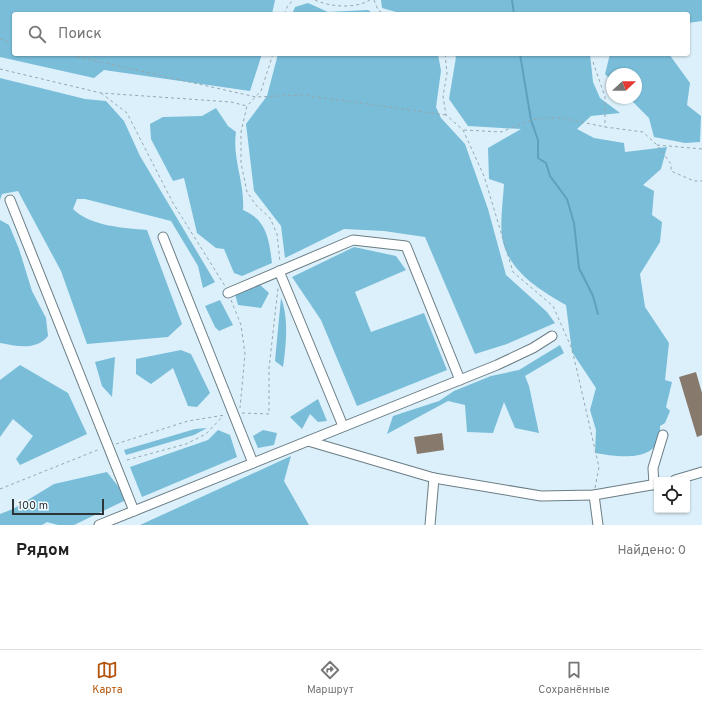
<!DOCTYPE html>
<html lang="ru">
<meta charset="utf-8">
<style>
:root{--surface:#fff;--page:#f2f2f2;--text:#222;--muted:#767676;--line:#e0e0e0;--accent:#b45309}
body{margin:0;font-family:Overpass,sans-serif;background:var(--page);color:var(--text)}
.controls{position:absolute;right:12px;bottom:12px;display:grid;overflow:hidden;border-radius:4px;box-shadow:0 1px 3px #0004}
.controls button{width:36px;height:36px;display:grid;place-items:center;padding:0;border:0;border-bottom:1px solid var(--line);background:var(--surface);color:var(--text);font:20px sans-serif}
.compass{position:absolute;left:606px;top:68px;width:36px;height:36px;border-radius:50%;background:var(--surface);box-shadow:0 1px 3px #0004;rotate:68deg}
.scale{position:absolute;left:12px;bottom:10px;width:92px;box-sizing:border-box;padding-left:4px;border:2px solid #2d3539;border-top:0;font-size:11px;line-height:14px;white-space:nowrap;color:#2d3539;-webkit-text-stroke:3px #f2fbff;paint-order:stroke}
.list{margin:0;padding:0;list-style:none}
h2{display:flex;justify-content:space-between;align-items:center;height:52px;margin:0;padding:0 16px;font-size:17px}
h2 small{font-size:13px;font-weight:400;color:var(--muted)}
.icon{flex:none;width:22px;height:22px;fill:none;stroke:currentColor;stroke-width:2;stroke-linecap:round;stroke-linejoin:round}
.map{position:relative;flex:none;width:702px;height:525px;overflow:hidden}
.search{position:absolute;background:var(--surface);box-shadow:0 1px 3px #0004;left:12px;right:12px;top:12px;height:44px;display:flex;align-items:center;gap:10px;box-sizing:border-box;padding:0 14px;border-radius:4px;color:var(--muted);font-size:15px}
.sheet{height:124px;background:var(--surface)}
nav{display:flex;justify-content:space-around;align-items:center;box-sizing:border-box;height:56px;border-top:1px solid var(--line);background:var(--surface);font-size:11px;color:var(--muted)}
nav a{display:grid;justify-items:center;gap:2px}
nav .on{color:var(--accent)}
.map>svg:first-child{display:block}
.forest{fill:#79bdd9}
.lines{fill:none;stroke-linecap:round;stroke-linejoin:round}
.stream{stroke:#5ea1bc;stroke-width:2}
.building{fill:#87796c}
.minor-casing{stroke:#6a7d85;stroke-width:11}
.path{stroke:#97a7af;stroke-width:1;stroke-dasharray:3 3;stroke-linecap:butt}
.minor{stroke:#fff;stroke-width:9}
</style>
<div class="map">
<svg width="702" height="525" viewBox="0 0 702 525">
<rect width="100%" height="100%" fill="#dbf0fa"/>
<g class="forest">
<path d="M0 0H275L272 14H14V54H262L250 91 104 70 94 78 0 57Z"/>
<path d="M381 0H702V21L688 23V14H403L382 8Z"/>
<path d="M308 3 328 12 368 10 374 14H292L295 7Z"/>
<path d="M278 54H438L441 71 436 107 441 118 465 144 488 209 506 275 547 312 555 323 507 344 475 354 425 237 384 231 344 229 285 258 281 226 254 191 246 124 267 96Z"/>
<path d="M453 54H590L593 82 600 98 620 113 591 116 577 129 594 138 624 143 625 152 667 147 661 169 643 185 654 191 652 215 662 222 660 242 640 274 645 307 669 343 665 380 672 382 666 407 670 411 665 423 660 426C660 430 661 436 659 439 651 463 613 456 595 453L596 430 590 410 596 388 572 352 566 305C539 290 507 270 502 237 500 221 503 201 504 184L489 179 488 148 521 129 468 126 449 99 456 57Z"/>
<path d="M610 54H669L690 83 687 105 701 116 700 142 685 143 654 137 649 118 629 98H636V74H612V81L605 74Z"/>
<path d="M0 78 85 99 106 101 124 121 140 156 215 282 203 288 198 266 171 221 85 199H77L73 209C90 226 123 228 147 230L182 324 168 337 87 344 61 271 18 191 2 194 0 200Z"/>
<path d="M216 108 228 126 236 132C232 158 245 183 243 210 267 220 269 240 272 263L242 276 234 273 224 249 216 248 197 233 184 178 173 181 151 139 150 124 163 117 202 116Z"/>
<path d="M0 220 9 225 19 249 32 291 46 318 48 336C36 351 17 346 0 343Z"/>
<path d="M354 247 396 256 406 270 355 292 371 332 424 313 447 370 357 406 321 320 292 277Z"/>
<path d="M259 284 269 293 261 308 238 305 235 294Z"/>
<path d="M281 298C289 318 286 346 283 367L275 361Z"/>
<path d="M220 300 233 325 219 331 215 327 205 306Z"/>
<path d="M560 345 564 353 525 376 529 386 539 433 515 428 504 402 493 433 467 432 465 405 448 401 387 434 393 416 439 401 454 391 491 376 519 370Z"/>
<path d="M181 350 191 354 210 393 197 407 188 406 173 368 151 384 136 374V359Z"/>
<path d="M115 357 112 397 102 386 95 362Z"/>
<path d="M20 365 68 393 87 434 20 465 16 459 33 436 13 419 0 437V380Z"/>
<path d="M318 399 327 421 318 422 310 414 302 429 290 417Z"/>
<path d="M207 428 194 435 126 455 124 450 195 429Z"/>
<path d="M218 430 230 435 237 457 142 497 130 467 208 440Z"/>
<path d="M263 430 277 433 274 445 258 448 253 436Z"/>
<path d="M291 456 284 481 309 525H140Z"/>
<path d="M107 472 128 499 74 525H58L47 522 42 525H0V514L13 509 54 484Z"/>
</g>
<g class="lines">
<g class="stream">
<path d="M512 0 514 14"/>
<path d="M520 54 531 120 538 140V158L546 163 550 176 567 199 574 223 579 268 593 296 598 314"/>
</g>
</g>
<g class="building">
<path d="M696 372 702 393V435L697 437 679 377Z"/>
<path d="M442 433 444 450 417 454 414 437Z"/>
</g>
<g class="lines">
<g class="minor-casing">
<g id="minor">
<path d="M10 200 134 511"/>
<path d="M163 237 253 463"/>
<path d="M279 271 343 426"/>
<path d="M228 293 353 240 406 246 460 380"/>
<path d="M308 441 434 478 541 496 594 495 657 484"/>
<path d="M675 480 702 472"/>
<path d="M654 485 653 468 663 435"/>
<path d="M594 495 598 525"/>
<path d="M99 525 497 365 533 348 552 336"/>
<path d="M430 525 434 478"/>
</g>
</g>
<g class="path">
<path d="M315 0C330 7 355 9 370 0"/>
<path d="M374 0 378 10 384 14"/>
<path d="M284 14 288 5 294 0"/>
<path d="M0 39 14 43"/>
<path d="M65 54 256 97 302 95 446 115"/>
<path d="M273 54 261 91 247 106 241 132V163L247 192 256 205 270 218 277 234 280 262"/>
<path d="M445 54 447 73 443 96 446 115 463 130 484 176 513 272 553 306 572 349 599 467 595 488"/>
<path d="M593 62 605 97V127"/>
<path d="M0 69 101 93 231 102 247 106"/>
<path d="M101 93 127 113 173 203 225 286"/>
<path d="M464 130 501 132 531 120 545 118H562L605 127 643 132 657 145 671 164V171L694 181H702"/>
<path d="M657 145 702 149"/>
<path d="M231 300 241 325 245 354 240 408"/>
<path d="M242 413 269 414V368L278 288"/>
<path d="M116 444 188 421 225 415"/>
<path d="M127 460 186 444 206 434 223 416"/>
<path d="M0 489 100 449"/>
</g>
<use href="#minor" class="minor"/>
</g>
</svg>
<div class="controls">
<button><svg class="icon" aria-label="locate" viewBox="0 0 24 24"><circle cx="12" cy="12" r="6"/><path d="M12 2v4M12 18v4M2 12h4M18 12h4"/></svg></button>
</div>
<svg class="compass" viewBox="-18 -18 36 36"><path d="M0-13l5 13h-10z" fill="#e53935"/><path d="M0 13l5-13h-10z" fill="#767676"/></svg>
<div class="scale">100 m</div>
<div class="search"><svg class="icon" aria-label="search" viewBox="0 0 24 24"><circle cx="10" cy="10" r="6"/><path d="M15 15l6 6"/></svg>Поиск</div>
</div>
<section class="sheet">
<h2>Рядом<small>Найдено: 0</small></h2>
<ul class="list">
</ul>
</section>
<nav>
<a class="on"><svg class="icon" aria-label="map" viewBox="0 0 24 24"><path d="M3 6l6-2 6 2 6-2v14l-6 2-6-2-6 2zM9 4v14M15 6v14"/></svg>Карта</a>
<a><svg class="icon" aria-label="directions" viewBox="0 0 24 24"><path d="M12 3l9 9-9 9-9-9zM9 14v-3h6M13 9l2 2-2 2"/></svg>Маршрут</a>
<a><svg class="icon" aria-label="saved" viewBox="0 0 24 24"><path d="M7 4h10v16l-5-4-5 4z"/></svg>Сохранённые</a>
</nav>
